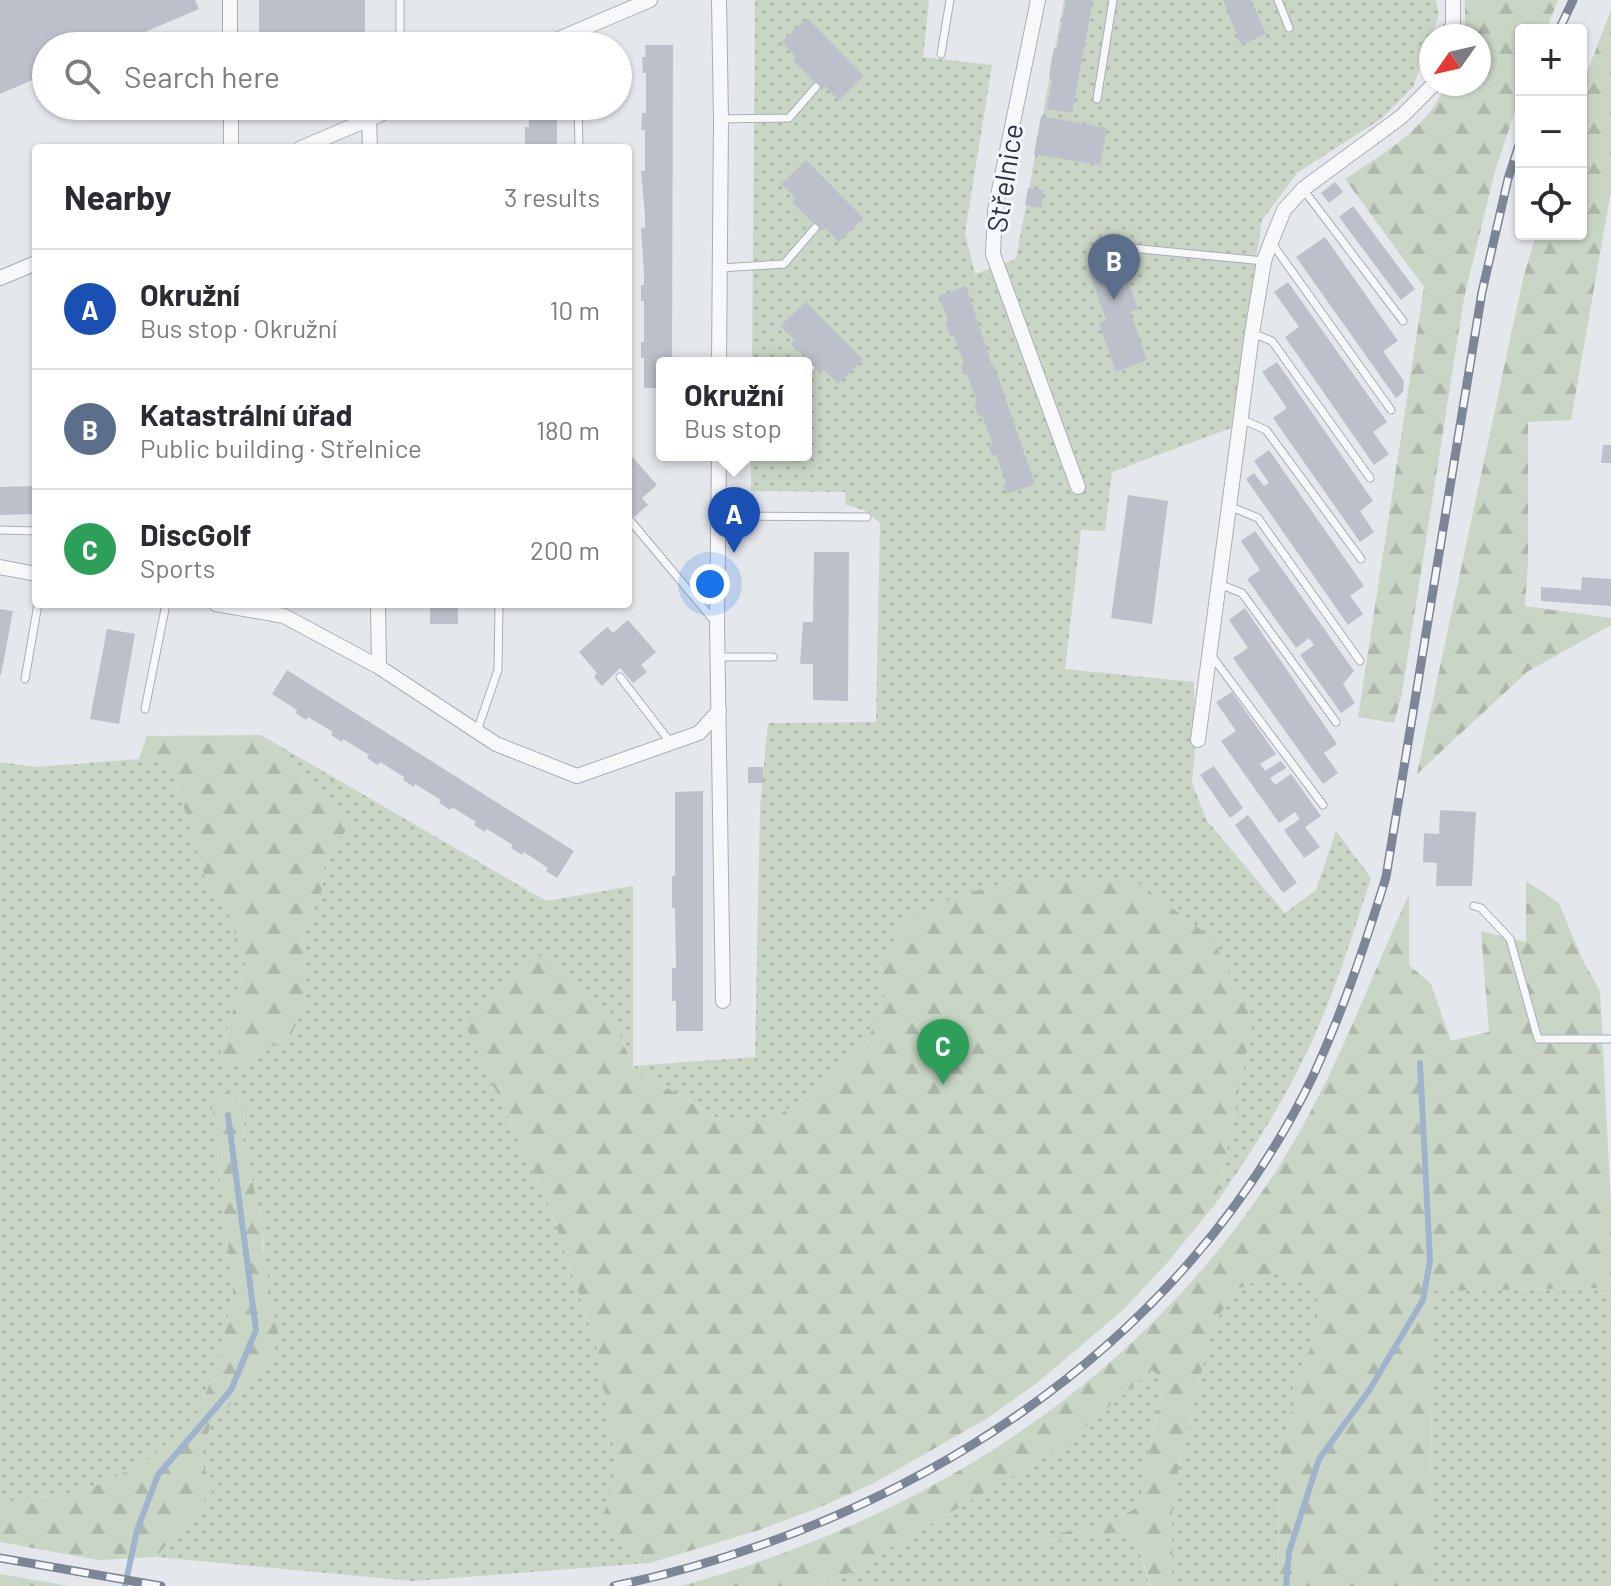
<!DOCTYPE html>
<meta charset="utf-8">
<style>
:root{--surface:#fff;--page:#f2f2f3;--text:#2b2b33;--muted:#7c7c81;--line:#e1e1e2;--accent:#b45309}
body{margin:0;font-family:Barlow,sans-serif;background:var(--page);color:var(--text)}
.controls{position:absolute;right:24px;top:24px;display:grid;overflow:hidden;border-radius:8px;box-shadow:0 2px 6px #0004}
.controls button{width:72px;height:72px;display:grid;place-items:center;padding:0;border:0;border-bottom:2px solid var(--line);background:var(--surface);color:var(--text);font:40px sans-serif}
.compass{position:absolute;left:1419px;top:24px;width:72px;height:72px;border-radius:50%;background:var(--surface);box-shadow:0 2px 6px #0004;rotate:236deg}
.you{position:absolute;left:710px;top:584px;width:28px;height:28px;margin:-20px;border:6px solid #fff;border-radius:50%;background:#1a73e8;box-shadow:0 0 0 12px #1a73e833}
.badge{display:grid;place-items:center;width:52px;height:52px;border-radius:50%;background:var(--accent);color:#fff;font-size:26px;font-weight:700}
.pin{position:absolute;translate:-50% -66px;filter:drop-shadow(0 2px 4px #0008)}
.pin::after{content:'';position:absolute;top:42px;width:28px;height:24px;background:inherit;clip-path:polygon(0 0,100% 0,50% 100%)}
.popup{position:absolute;left:656px;top:357px;width:156px;height:104px;box-sizing:border-box;display:grid;place-content:center;border-radius:8px;background:var(--surface);filter:drop-shadow(0 2px 6px #0005);font-size:26px;white-space:nowrap;color:var(--muted)}
.popup b{font-size:30px;color:var(--text)}
.popup::after{content:'';position:absolute;left:50%;top:100%;margin-left:-16px;border:16px solid transparent;border-top-color:var(--surface)}
.list{margin:0;padding:0;list-style:none}
h2{display:flex;justify-content:space-between;align-items:center;height:104px;margin:0;padding:0 32px;font-size:34px}
h2 small{font-size:26px;font-weight:400;color:var(--muted)}
.list li{display:grid;grid-template-columns:52px 1fr auto;gap:24px;align-items:center;box-sizing:border-box;height:120px;padding:0 32px;border-top:2px solid var(--line)}
.list b{display:block;font-size:30px;white-space:nowrap}
.list p{margin:0;font-size:26px;white-space:nowrap;color:var(--muted)}
.list em{font-size:26px;font-style:normal;color:var(--muted)}
.icon{flex:none;width:44px;height:44px;fill:none;stroke:currentColor;stroke-width:2;stroke-linecap:round;stroke-linejoin:round}
.map{position:relative;flex:none;width:1611px;height:1586px;overflow:hidden}
.search{position:absolute;background:var(--surface);box-shadow:0 2px 6px #0004;left:32px;top:32px;width:600px;height:88px;display:flex;align-items:center;gap:20px;box-sizing:border-box;padding:0 28px;border-radius:44px;color:var(--muted);font-size:30px}
.panel{position:absolute;background:var(--surface);box-shadow:0 2px 6px #0004;left:32px;top:144px;width:600px;height:464px;border-radius:8px}
.map>svg:first-child{display:block}
.grass{fill:url(#grass-dots)}
.forest{fill:url(#forest-firs)}
.lines{fill:none;stroke-linecap:round;stroke-linejoin:round}
.stream{stroke:#9fb4cc;stroke-width:6}
.building{fill:#bbc0ca}
.lane-casing{stroke:#a9aeb7;stroke-width:9}
.street-casing{stroke:#a9aeb7;stroke-width:16}
.lane{stroke:#f7f8fa;stroke-width:7}
.street{stroke:#f7f8fa;stroke-width:14}
.rail-casing{stroke:#7d8696;stroke-width:9}
.rail{stroke:#f4f6f9;stroke-width:6;stroke-dasharray:18;stroke-linecap:butt}
.labels{text-anchor:middle;dominant-baseline:central;stroke-width:6;stroke-linejoin:round;paint-order:stroke}
.street-label{font-size:28px;fill:#2b3445;stroke:#f4f6f9}
</style>
<div class="map">
<svg width="1611" height="1586" viewBox="0 0 1611 1586">
<defs>
<pattern id="grass-dots" width="8" height="8" patternUnits="userSpaceOnUse" patternTransform="scale(2)"><rect width="8" height="8" fill="#c9d6c5"/><path d="M2 2h.1M6 6h.1" fill="none" stroke="#adb8ab" stroke-width="1.8" stroke-linecap="round"/></pattern>
<pattern id="forest-firs" width="22" height="20" patternUnits="userSpaceOnUse" patternTransform="scale(2)"><rect width="22" height="20" fill="#c9d6c5"/><path d="M5 1l3.5 6h-7zM16 11l3.5 6h-7z" fill="#adb8ab"/></pattern>
</defs>
<rect width="100%" height="100%" fill="#e4e7ec"/>
<g class="grass">
<path d="M755 0H929L923 57 992 65 965 233 975 274 1016 259 1064 0H1436L1439 15 1413 87 1382 118 1297 173 1262 220 1231 428 1112 472 1105 531 1081 530 1065 669 1194 682 1195 749 1192 783 1207 821 1285 913 1316 890 1336 831 1371 878C1350 943 1329 1011 1297 1072 1273 1118 1246 1161 1216 1203L1253 1021 1025 878 967 893 908 917 880 964 884 997 866 1045 826 1084 766 1124 724 1122 633 1067 610 1011 464 1022 550 1208 598 1351 615 1457 611 1495 602 1517 650 1563 413 1581 156 1557 218 1484 206 1472 200 1462 210 1427 274 1356 261 1219 243 1140 245 1104 220 1092 212 1107 233 1291 221 1352 200 1409 187 1425 144 1463 101 1484 59 1496 0 1502V762L36 767 139 759 171 764 204 875 225 904 246 966 220 1055 246 1065 292 1033 303 1010 306 973 303 930 321 895 324 866 335 841 350 828 261 735 546 901 633 886V1066L755 1057 760 807 768 723 876 722 880 523 864 510 846 505 845 492 751 491V455H806V363H752Z"/>
<path d="M1277 1273 1307 1284 1320 1304 1310 1350 1293 1385 1294 1401 1278 1463 1279 1586H1172V1499L1212 1327 1235 1290Z"/>
<path d="M1611 1288V1586H1406L1431 1581 1432 1291Z"/>
<path d="M1152 1370 1164 1379 1139 1506 1100 1526 1044 1536 1039 1542 1120 1532 1136 1540 1150 1586H816L867 1566 890 1548 1062 1447Z"/>
</g>
<g class="forest">
<path d="M1465 0H1558L1546 30H1521V93L1495 171 1464 298 1402 693 1394 723 1358 717 1424 287 1345 179C1382 154 1430 128 1445 84H1479V36H1461L1465 24Z"/>
<path d="M1611 10V191L1571 420 1528 422V564L1525 606 1611 618V625L1527 672 1417 774 1523 279 1536 234H1581V88Z"/>
<path d="M261 735 350 828 335 841 324 866 321 895 303 930 306 973 303 1010 292 1033 246 1065 225 1064 220 1056 246 966 225 904 204 875 171 764 139 759 147 736Z"/>
<path d="M1025 878 1137 882 1212 938 1253 1021 1216 1203 1167 1263 1124 1309 1037 1383 986 1419 874 1483 818 1508 759 1530 650 1563 602 1517 611 1495 615 1457 598 1351 550 1208 464 1022 535 952 610 1011 633 1067 723 1122 765 1124 826 1084 866 1045 884 997 880 964 908 917 967 893Z"/>
<path d="M1526 881 1559 903 1582 959 1600 991 1611 1207V1288L1432 1291 1431 1581 1406 1586H1279L1278 1463 1294 1401 1293 1386 1310 1350 1320 1304 1307 1284 1277 1273 1235 1290 1212 1327 1172 1499V1586H1151L1136 1540 1120 1532 1038 1542 1043 1536C1078 1530 1108 1525 1139 1506L1164 1380 1152 1370 1062 1447 890 1548 867 1566 816 1586H681C924 1519 1137 1385 1276 1171 1332 1084 1367 987 1409 894V965L1431 984 1451 1041 1489 1032 1481 931 1526 942Z"/>
<path d="M219 1092 230 1094 245 1104 243 1140 261 1219 263 1249 278 1334 274 1356 210 1427 200 1462 206 1472 218 1484 156 1557 98 1560 0 1542V1502L59 1496 101 1484 144 1463 187 1425 200 1409 221 1352 233 1291 212 1107Z"/>
<path d="M0 1574 69 1586H0Z"/>
</g>
<g class="lines">
<g class="stream">
<path d="M125 1586 137 1530 158 1475 231 1390 256 1330 228 1115"/>
<path d="M1286 1586 1289 1552 1319 1459 1370 1389 1423 1300 1430 1261 1420 1063"/>
</g>
</g>
<g class="building">
<path d="M0 0H195L199 9 112 46H46V74L0 94Z"/>
<path d="M259 0H365V46H342L344 34H312V46H259Z"/>
<path d="M1066 0H1093L1072 113 1047 109 1052 80 1049 78 1051 63 1054 48 1057 49Z"/>
<path d="M1223 0H1251L1266 34 1241 45Z"/>
<path d="M807 18 864 76 839 100 825 86 822 90 793 60 796 57 782 42Z"/>
<path d="M645 45H673L672 363H662V388H644V358H641V342H644V301H641V285H644V273L641 228H645V216L641 171H645V130H641L642 113H646V73H643L642 57H646Z"/>
<path d="M529 106H557V148H525V127H529Z"/>
<path d="M1041 116 1107 128 1100 165 1034 154Z"/>
<rect x="415" y="145" width="29" height="3"/>
<path d="M806 160 863 218 839 242 825 228 821 231 792 202 796 198 781 184Z"/>
<path d="M1335 182 1343 192 1329 203 1321 193Z"/>
<path d="M1028 188 1044 190 1041 208 1025 205Z"/>
<path d="M1353 206 1415 289 1401 300 1339 217Z"/>
<path d="M1325 237 1398 341 1383 351 1404 381 1403 392 1396 398 1296 257Z"/>
<path d="M1121 261 1138 309 1130 312 1147 360 1116 372 1099 323 1106 320 1089 272Z"/>
<path d="M1288 282 1387 422 1373 432 1389 454 1374 465 1285 337 1299 327 1274 292Z"/>
<path d="M966 286 992 365 977 370 994 365 1035 484 1007 494 1003 485 1006 483 996 455H992L989 445 992 443 982 415 978 416 974 404 977 403 967 374 964 375 961 366 964 363 953 335 950 336 946 324 949 323 939 296Z"/>
<path d="M806 302 863 360 838 384 824 370 821 373 791 344 795 340 780 326Z"/>
<path d="M1277 362 1373 501 1360 511 1374 532 1360 542 1273 418 1287 408 1262 372Z"/>
<path d="M1603 445H1611V463H1601Z"/>
<path d="M1269 450 1364 586 1350 596 1363 614 1348 625 1246 479 1254 473 1264 486 1269 483 1254 461Z"/>
<path d="M628 452 657 485 642 498 648 505 634 517 628 509Z"/>
<path d="M36 486V514L0 515V487Z"/>
<path d="M1128 495 1168 501 1152 624 1111 618Z"/>
<path d="M1255 531 1354 671 1343 684 1355 703 1341 713 1300 655 1314 645 1309 638 1296 648 1247 579 1260 570 1241 541Z"/>
<path d="M814 552H849L848 701 813 700V664H800L803 622H813Z"/>
<path d="M1582 577 1611 579V606L1541 601V587L1581 590Z"/>
<rect x="430" y="604" width="28" height="20"/>
<path d="M1245 608 1337 744 1324 753 1338 773 1323 784 1233 658 1248 648 1229 620Z"/>
<path d="M0 609 13 611 1 675 0 674Z"/>
<path d="M628 620 656 652 641 665 647 672 633 683 620 668 602 686 594 677 597 673 579 652 607 627 613 633Z"/>
<path d="M107 629 135 634 119 724 90 719Z"/>
<path d="M287 670 574 851 557 878 546 871 548 868 524 852 522 855 511 848 513 845 487 829 485 832 474 825 476 822 452 807 450 810 439 803 441 800 415 784 414 787 403 780 404 777 380 762 378 765 367 758 369 755 343 739 342 742 331 735 333 732 308 717 306 720 296 713 297 710 272 694Z"/>
<path d="M1232 692 1276 754 1260 764 1265 771 1281 761 1286 768 1270 778 1275 785 1291 774 1321 816 1305 827 1320 847 1304 858 1284 830 1300 819 1295 812 1279 823 1221 741 1236 731 1216 702Z"/>
<path d="M1214 766 1243 808 1230 818 1200 775Z"/>
<rect x="748" y="767" width="15" height="16"/>
<path d="M703 791V1031H676V1001H672V968H676L675 908H672V876L675 875V792Z"/>
<path d="M1440 810 1476 812 1472 886H1436L1437 863 1423 862 1424 833 1439 834Z"/>
<path d="M1248 815 1297 883 1283 893 1235 825Z"/>
</g>
<g class="lines">
<g class="lane-casing">
<g id="lane">
<path d="M400 0V46"/>
<path d="M1278 0 1289 28"/>
<path d="M941 54 950 0"/>
<path d="M1097 99 1113 0"/>
<path d="M578 106 579 148"/>
<path d="M721 119 789 118 816 87"/>
<path d="M1303 189 1403 321"/>
<path d="M1271 242 1391 410"/>
<path d="M1110 246 1264 261"/>
<path d="M720 268 784 264 815 228"/>
<path d="M1252 333 1272 341 1370 478"/>
<path d="M806 375 811 368"/>
<path d="M1241 419 1266 430 1361 559"/>
<path d="M1229 506 1258 518 1360 661"/>
<path d="M718 516 867 517"/>
<path d="M628 518 716 623"/>
<path d="M0 530 36 531"/>
<path d="M1219 584 1242 593 1336 722"/>
<path d="M1211 655 1323 805"/>
<path d="M718 657H773"/>
<path d="M620 677 671 743"/>
<path d="M25 679 38 604"/>
<path d="M145 709 166 604"/>
<path d="M477 731 498 670 499 604"/>
<path d="M1474 906 1481 908 1510 939 1538 1039H1611"/>
</g>
</g>
<g class="street-casing">
<g id="street">
<path d="M230 0V46"/>
<path d="M719 0 721 119 719 363"/>
<path d="M1038 0 995 210 993 254 1078 487"/>
<path d="M1449 36 1453 23V0"/>
<path d="M542 46 650 0"/>
<path d="M231 106V148"/>
<path d="M369 119 370 148"/>
<path d="M301 148 400 106"/>
<path d="M0 278 36 263"/>
<path d="M719 455 717 624 723 1001"/>
<path d="M0 567 36 574"/>
<path d="M216 604 284 616 379 667 496 744 577 776 699 733 719 711"/>
<path d="M378 604 379 667"/>
<path d="M1198 740 1252 333 1264 261 1271 242 1284 210 1303 189 1401 117 1434 84"/>
</g>
</g>
<use href="#lane" class="lane"/>
<use href="#street" class="street"/>
<g class="rail-casing">
<g id="rail">
<path d="M1559 30 1573 0"/>
<path d="M0 1558 161 1586"/>
<path d="M614 1586C906 1525 1180 1351 1313 1076 1343 1011 1365 945 1386 877L1482 292 1508 179 1521 139"/>
</g>
</g>
<use href="#rail" class="rail"/>
</g>
<g class="labels">
<g class="street-label">
<text transform="translate(1004 178) rotate(-81)">Střelnice</text>
</g>
</g>
</svg>
<div class="controls">
<button>+</button>
<button>−</button>
<button><svg class="icon" aria-label="locate" viewBox="0 0 24 24"><circle cx="12" cy="12" r="6"/><path d="M12 2v4M12 18v4M2 12h4M18 12h4"/></svg></button>
</div>
<svg class="compass" viewBox="-18 -18 36 36"><path d="M0-13l5 13h-10z" fill="#e53935"/><path d="M0 13l5-13h-10z" fill="#7c7c81"/></svg>
<div class="you"></div>
<div class="pin badge" style="left:734px;top:553px;background:#1a4fb4">A</div>
<div class="popup"><b>Okružní</b>Bus stop</div>
<div class="pin badge" style="left:1114px;top:300px;background:#5c6f8a">B</div>
<div class="pin badge" style="left:943px;top:1085px;background:#2e9e5b">C</div>
<div class="search"><svg class="icon" aria-label="search" viewBox="0 0 24 24"><circle cx="10" cy="10" r="6"/><path d="M15 15l6 6"/></svg>Search here</div>
<section class="panel">
<h2>Nearby<small>3 results</small></h2>
<ul class="list">
<li><span class="badge" style="background:#1a4fb4">A</span><div><b>Okružní</b><p>Bus stop · Okružní</p></div><em>10 m</em></li>
<li><span class="badge" style="background:#5c6f8a">B</span><div><b>Katastrální úřad</b><p>Public building · Střelnice</p></div><em>180 m</em></li>
<li><span class="badge" style="background:#2e9e5b">C</span><div><b>DiscGolf</b><p>Sports</p></div><em>200 m</em></li>
</ul>
</section>
</div>
